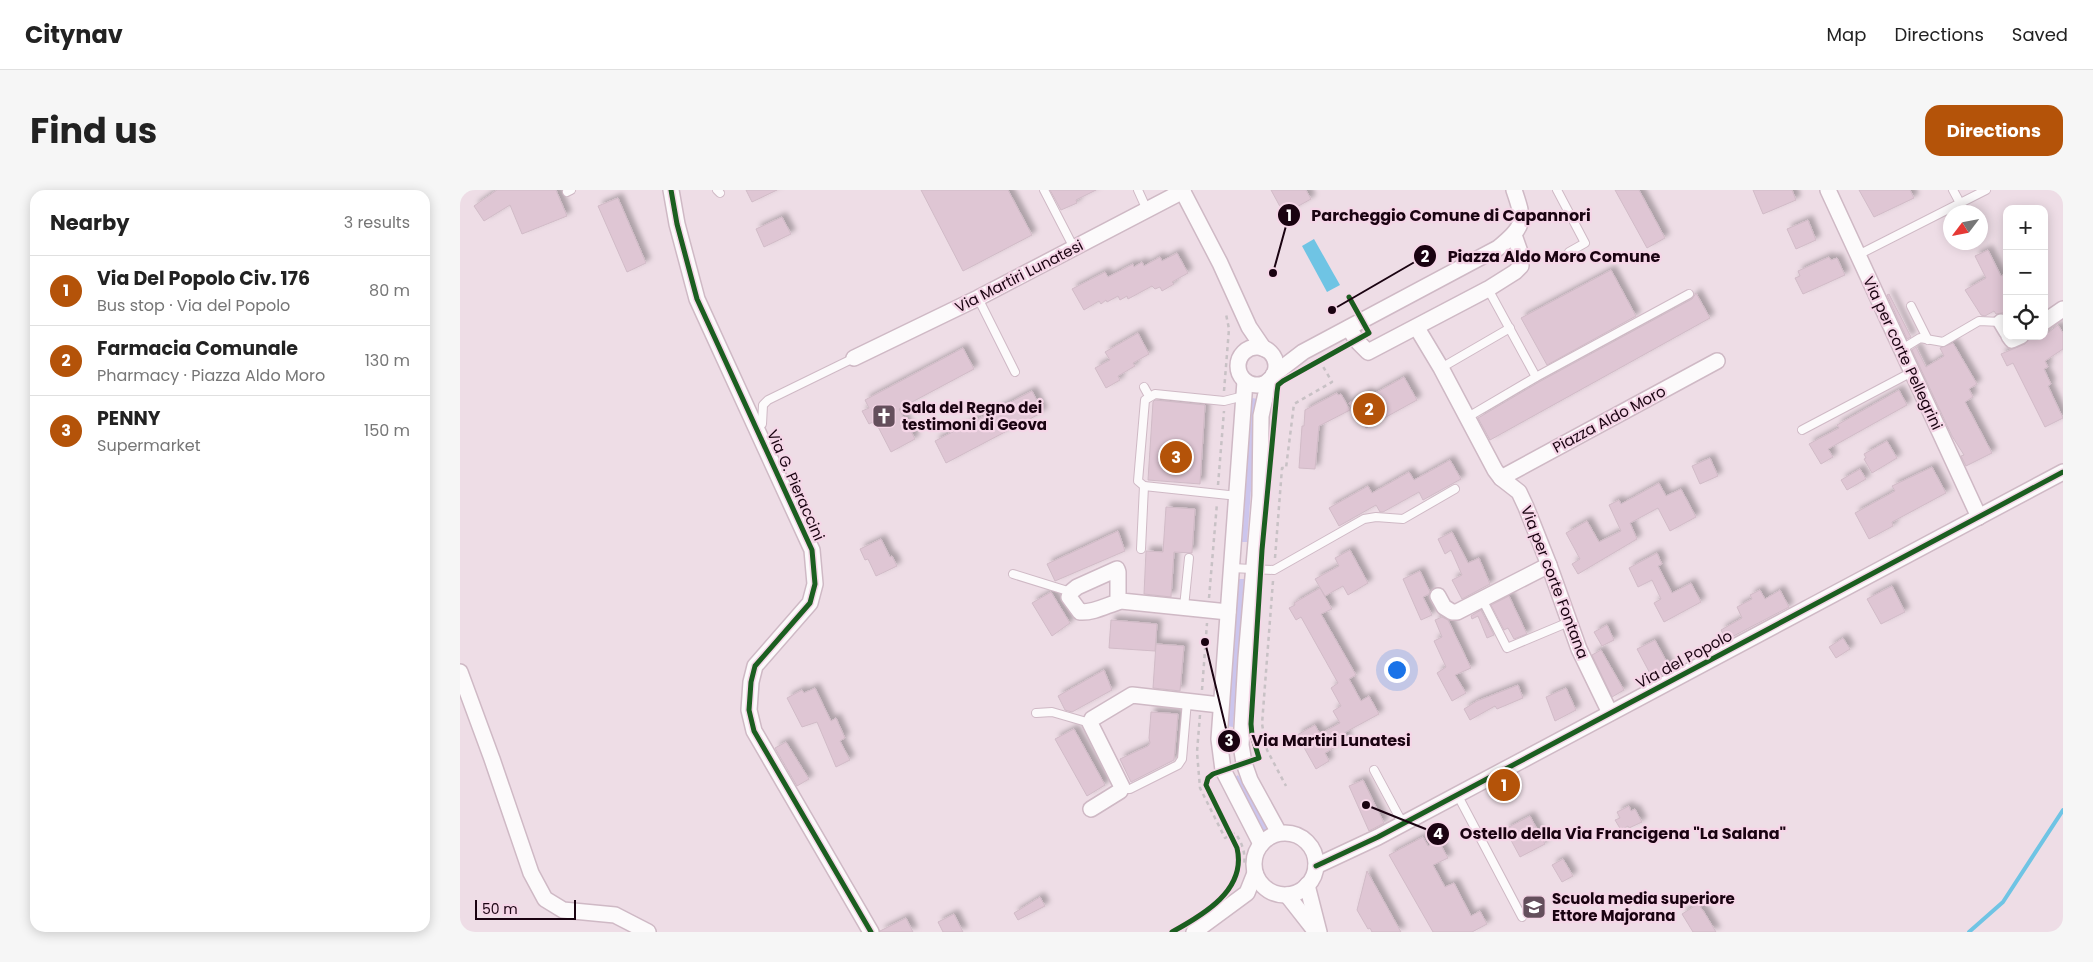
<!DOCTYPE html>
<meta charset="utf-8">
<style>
:root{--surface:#fff;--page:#f6f6f6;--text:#222;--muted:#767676;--line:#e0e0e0;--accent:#b45309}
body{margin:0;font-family:Poppins,sans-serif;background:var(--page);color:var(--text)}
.controls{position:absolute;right:15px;top:15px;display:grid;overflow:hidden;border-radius:10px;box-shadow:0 2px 12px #0003}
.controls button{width:45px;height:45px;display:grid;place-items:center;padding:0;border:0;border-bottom:1px solid var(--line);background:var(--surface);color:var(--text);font:25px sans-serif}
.compass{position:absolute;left:1483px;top:15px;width:45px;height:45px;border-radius:50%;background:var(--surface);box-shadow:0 2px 12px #0003;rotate:238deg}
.scale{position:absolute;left:15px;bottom:12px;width:101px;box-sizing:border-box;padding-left:5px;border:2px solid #1a0311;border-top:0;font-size:14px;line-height:18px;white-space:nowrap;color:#1a0311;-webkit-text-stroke:4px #f5d6e7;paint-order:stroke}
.you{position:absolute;left:936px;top:479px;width:18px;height:18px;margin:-12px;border:4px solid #fff;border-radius:50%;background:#1a73e8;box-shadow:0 0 0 8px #1a73e833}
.badge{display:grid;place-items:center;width:32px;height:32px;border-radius:50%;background:var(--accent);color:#fff;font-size:16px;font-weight:700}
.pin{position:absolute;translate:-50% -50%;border:2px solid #fff;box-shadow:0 1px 5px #0006}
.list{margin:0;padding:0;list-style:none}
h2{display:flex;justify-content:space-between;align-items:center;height:65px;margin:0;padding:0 20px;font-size:21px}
h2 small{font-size:16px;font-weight:400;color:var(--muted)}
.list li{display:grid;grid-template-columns:32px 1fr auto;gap:15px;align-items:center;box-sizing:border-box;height:70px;padding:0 20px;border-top:1px solid var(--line)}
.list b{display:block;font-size:19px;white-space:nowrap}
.list p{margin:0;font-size:16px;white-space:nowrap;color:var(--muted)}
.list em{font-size:16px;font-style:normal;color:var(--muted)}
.icon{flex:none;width:28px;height:28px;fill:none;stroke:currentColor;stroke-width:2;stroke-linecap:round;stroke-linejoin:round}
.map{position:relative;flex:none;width:1603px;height:742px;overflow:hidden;border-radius:15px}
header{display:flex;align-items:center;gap:30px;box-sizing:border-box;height:70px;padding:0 25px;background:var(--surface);border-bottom:1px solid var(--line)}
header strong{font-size:24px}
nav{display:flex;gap:28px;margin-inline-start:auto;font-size:18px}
.intro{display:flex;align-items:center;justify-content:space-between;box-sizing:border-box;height:120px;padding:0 30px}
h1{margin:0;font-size:35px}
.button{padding:12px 22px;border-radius:15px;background:var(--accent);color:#fff;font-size:18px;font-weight:700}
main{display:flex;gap:30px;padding:0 30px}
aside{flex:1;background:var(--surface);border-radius:15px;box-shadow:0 2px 12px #0003}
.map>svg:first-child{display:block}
.grass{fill:#ccc5ed}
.water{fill:#6fc4e4}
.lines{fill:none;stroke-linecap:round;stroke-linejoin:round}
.stream{stroke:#6fc4e4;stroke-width:4}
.building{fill:#dfc6d4;stroke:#d1bbc7;filter:url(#shadow)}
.service-casing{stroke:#cfb9c5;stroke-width:10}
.minor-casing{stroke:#cfb9c5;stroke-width:18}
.path{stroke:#c8c1c5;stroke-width:2.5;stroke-dasharray:4 4;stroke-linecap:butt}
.service{stroke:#fcfafb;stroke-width:8}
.minor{stroke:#fcfafb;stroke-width:15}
.cycleway-casing{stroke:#f5d6e7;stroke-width:8}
.cycleway{stroke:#1b5e20;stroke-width:5}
.labels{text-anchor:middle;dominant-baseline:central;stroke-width:4.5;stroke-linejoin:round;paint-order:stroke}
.street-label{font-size:15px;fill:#1a0311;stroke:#f5d6e7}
.poi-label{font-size:15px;font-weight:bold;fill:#1a0311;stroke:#f5d6e7;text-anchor:start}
.leader{fill:none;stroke:#1a0311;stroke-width:2}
.callout-dot{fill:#1a0311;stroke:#f5d6e7;stroke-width:2}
.mark-label{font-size:15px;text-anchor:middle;font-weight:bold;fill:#fff}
.callout-label{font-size:16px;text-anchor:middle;font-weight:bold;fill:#1a0311;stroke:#f5d6e7;stroke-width:4.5;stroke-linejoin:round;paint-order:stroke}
</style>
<header>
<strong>Citynav</strong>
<nav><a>Map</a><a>Directions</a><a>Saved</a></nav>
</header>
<div class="intro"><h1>Find us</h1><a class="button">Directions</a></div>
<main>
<aside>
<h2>Nearby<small>3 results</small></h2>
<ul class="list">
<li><span class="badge">1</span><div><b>Via Del Popolo Civ. 176</b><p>Bus stop · Via del Popolo</p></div><em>80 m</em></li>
<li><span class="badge">2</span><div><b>Farmacia Comunale</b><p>Pharmacy · Piazza Aldo Moro</p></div><em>130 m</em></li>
<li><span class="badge">3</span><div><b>PENNY</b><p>Supermarket</p></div><em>150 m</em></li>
</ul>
</aside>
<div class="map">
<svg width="1603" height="742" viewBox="0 0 1603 742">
<defs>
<filter id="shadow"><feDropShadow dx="4.5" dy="-4.5" stdDeviation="2.5" flood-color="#0004"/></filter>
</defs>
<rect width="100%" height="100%" fill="#eedde6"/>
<g class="grass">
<path d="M792 208 798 209 787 352H782Z"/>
<path d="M779 389H784L773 537 767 536Z"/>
<path d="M778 585 809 642 804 644 774 588Z"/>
</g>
<path class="water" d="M854 49 880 95 867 102 842 56Z"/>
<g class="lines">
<path class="stream" d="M1509 742 1543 712 1603 620"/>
</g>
<g class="building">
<path d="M37 0H96L107 26 62 44 50 15 24 31 14 16Z"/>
<path d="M286 0H317L292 12Z"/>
<path d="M461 0H548L572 45 503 81Z"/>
<path d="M590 0H636L616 10 617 13 601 20Z"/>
<path d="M811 0H846L851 9 824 24Z"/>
<path d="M1155 0H1179L1205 48 1187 58Z"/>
<path d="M1293 0H1332L1336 10 1303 24Z"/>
<path d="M1399 0H1450L1454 8 1414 27Z"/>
<path d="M158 8 186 73 167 82 138 16Z"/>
<path d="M322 27 331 44 304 57 296 39Z"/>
<path d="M1348 30 1356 50 1336 59 1327 39Z"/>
<path d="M1528 60 1541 86 1547 83V122L1536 124 1534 121 1525 126 1521 125 1505 100 1526 88 1515 66Z"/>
<path d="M717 63 728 83 712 92 714 94 702 101 700 97 695 99 692 96 668 109 667 106 660 110 658 106 647 112 646 110 641 114 639 111 624 120 612 99 645 82 648 87 673 74 674 77 682 72 684 76 700 67 702 71Z"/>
<path d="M1369 67 1371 70 1377 68 1385 85 1343 104 1335 88 1340 86 1338 81Z"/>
<path d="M1151 80 1176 126 1087 175 1061 128Z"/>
<path d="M1236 103 1250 128 1030 250 1018 228 1079 192 1232 109Z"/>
<path d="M1429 104 1451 147 1447 149 1427 105Z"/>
<path d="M1598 135 1603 143V159L1585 171 1588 177 1584 179 1591 194 1588 196 1603 228 1585 237 1553 173 1547 176 1541 164 1565 154 1570 146H1584Z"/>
<path d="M678 143 689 164 673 173 675 176 658 186 660 190 646 198 635 178 650 170 645 162Z"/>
<path d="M1493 153 1517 194 1509 199 1513 207 1505 212 1532 263 1506 276 1501 266 1504 265 1492 246 1452 160 1456 157 1466 177 1484 166 1480 158Z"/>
<path d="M503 158 514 179 439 219 455 249 431 262 415 231 409 234 402 221 409 218 405 210Z"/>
<path d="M944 187 957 210 906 238 889 213 908 202 910 206Z"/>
<path d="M1439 200 1447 215 1368 259 1373 267 1361 274 1349 254 1379 238 1377 235Z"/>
<path d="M572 201 583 222 486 273 475 251Z"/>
<path d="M877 203 878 205 881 204 890 220 859 236 855 279 839 278 842 236H844L845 220Z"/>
<path d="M695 210 745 215 740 294 688 290 693 212Z"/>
<path d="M1427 251 1437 268 1412 283 1404 269 1406 268 1404 264Z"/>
<path d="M1250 268 1258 286 1240 294 1232 276Z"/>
<path d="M990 270 1001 289 963 310 959 302 923 322H920L916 315 879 336 869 318 908 296 912 303 949 282 954 290Z"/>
<path d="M1472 277 1486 303 1432 332 1433 336 1409 349 1395 323 1435 301 1432 296Z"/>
<path d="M1400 279 1406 289 1387 300 1381 290Z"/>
<path d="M1199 293 1206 306 1221 299 1236 327 1210 341 1198 318 1170 333 1177 349 1118 384 1112 374 1120 369 1106 343 1127 331 1139 352 1161 341 1149 315 1159 310 1161 314Z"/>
<path d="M706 317 735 319 732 363 714 362 711 407 684 404 686 361 703 362Z"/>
<path d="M658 341 665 361 595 391 587 374Z"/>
<path d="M992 342 1008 373 1019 368 1030 394 1002 409 992 390 1002 385 991 360 985 364 978 349Z"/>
<path d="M421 349 430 367 432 366 437 376 416 386 408 369 405 370 400 359Z"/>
<path d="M890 360 908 393 888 405 883 396 865 406 855 389 879 376 875 368Z"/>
<path d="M1197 363 1202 374 1198 376 1212 403 1231 393 1241 412 1204 432 1194 413 1201 409 1192 390 1178 397 1169 378Z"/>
<path d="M960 381 970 402 969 404 963 407 972 425 961 430 943 389Z"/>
<path d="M1432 396 1445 422 1421 434 1407 409Z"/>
<path d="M860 398 872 419 861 424 896 485 889 489 901 511 909 506 919 524 884 543 888 550 865 563 869 571 856 579 837 545 855 535 860 544 880 533 873 521 881 516 871 498 878 493 841 427 836 430 829 418 835 415 834 413Z"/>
<path d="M1300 400 1305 409 1320 400 1329 417 1266 450 1261 440 1282 428 1277 417 1292 409 1290 405Z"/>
<path d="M591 402 610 433 592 446 572 413Z"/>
<path d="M1049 406 1067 444 1054 449 1048 438 1044 440 1031 415Z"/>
<path d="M1021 420 1034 445 1027 448 1018 426 1012 429 1011 426Z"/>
<path d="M982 427 988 430 1011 478 995 485 1006 503 992 511 977 483 986 477 974 451 982 447 975 430Z"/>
<path d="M651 430 697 434 695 461 649 458Z"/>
<path d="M1147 435 1154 450 1142 456 1134 442Z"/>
<path d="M1383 448 1390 459 1376 468 1369 457Z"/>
<path d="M1195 450 1211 480 1193 489 1177 459Z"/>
<path d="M696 454 724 456 720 501 693 498Z"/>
<path d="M1141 460 1164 500 1152 507 1132 465Z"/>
<path d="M644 480 652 500 612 522 605 520 598 506Z"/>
<path d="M1058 495 1063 508 1037 519 1035 516 1010 530 1004 519 1017 511Z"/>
<path d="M355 498 371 531 376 528 385 548 380 551 390 570 376 577 357 532 342 537 327 508 342 500 344 503Z"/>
<path d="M1106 498 1116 520 1095 531 1086 507Z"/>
<path d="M691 522 718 524 714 570 671 592 660 569 688 556 690 553 689 548Z"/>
<path d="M614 539 645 595 627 606 595 549Z"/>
<path d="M326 552 349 589 337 596 315 558Z"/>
<path d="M903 590 924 633 909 641 889 596Z"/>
<path d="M1169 616 1171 621 1175 619 1182 632 1169 638 1168 636 1161 640 1155 630 1160 628 1157 622Z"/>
<path d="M1070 626 1085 654 1060 667 1045 639Z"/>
<path d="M963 647 968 656 978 650 988 668 973 675 985 697 994 693 1011 726 1020 721 1027 734 1012 742H973L929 665Z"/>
<path d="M1103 669 1113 686 1102 692 1092 675Z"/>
<path d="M907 681 941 742H912L910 738 908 739 897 720Z"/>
<path d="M580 707 585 716 558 730 554 723Z"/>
<path d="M1238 714 1244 722 1256 742H1233L1222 724Z"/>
<path d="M494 724 503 742H483L478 732Z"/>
<path d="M446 728 453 742H420V741Z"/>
</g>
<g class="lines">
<g class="service-casing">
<g id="service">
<path d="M257 0 260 3"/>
<path d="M584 0 614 58"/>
<path d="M678 0 687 20"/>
<path d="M1097 0 1125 53 1109 62"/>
<path d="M1493 0 1500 13"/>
<path d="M107 2 111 0"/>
<path d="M1398 65 1526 0"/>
<path d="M1028 99 1076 187"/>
<path d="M518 108 555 182"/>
<path d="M1451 116 1468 150"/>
<path d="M1442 159 1460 148 1483 152 1519 131 1541 132"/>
<path d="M981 178 1050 138"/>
<path d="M684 197 689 206"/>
<path d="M1008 227 1076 187 1229 104"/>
<path d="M297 237 302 234 303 215 308 210 394 168"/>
<path d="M1342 240 1452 182"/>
<path d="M778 306 684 296 678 291 685 210 695 204 764 211 784 206"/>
<path d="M681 359 684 296"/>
<path d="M772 378 814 380 904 329 916 327 943 329 995 299"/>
<path d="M553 384 611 402"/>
<path d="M1022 409 1047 458 1109 432"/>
<path d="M724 417 729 368"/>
<path d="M576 523 592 522 630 533"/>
<path d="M914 580 943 634"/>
<path d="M661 599H670L718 575 722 569 727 511"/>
<path d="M997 604 1062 727"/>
</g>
</g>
<g class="minor-casing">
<g id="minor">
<path d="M211 0 217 34 237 109 352 360 355 394 350 413 295 476 291 492 289 520 294 541 411 742"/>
<path d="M722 0 760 73 789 137 804 159"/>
<path d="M1368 0 1519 327"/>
<path d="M1541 132 1547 142"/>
<path d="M1584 132 1603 119"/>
<path d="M889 138 897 151 908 162 1028 99 1055 82 1061 76 1060 62 1054 45"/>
<path d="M957 138 981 178 1035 280 1041 288 1059 302 1066 317 1089 375 1119 459 1150 523"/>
<path d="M1549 146 1552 150 1561 146"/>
<circle cx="797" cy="176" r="19"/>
<path d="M394 168 518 108 723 1"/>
<path d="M813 185 843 162 1038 58C1065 36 1065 32 1054 0"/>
<path d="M809 190 801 226 800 306 786 468 781 555 784 573 790 590 819 643"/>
<path d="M785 191 759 549 763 580 801 654"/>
<path d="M1041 288 1257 171"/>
<path d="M978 406 984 417 992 422H997L1089 375"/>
<path d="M658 412V382L657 379 617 397 611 402 609 407 620 422C634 423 647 415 661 411L768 422"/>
<path d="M0 482 32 569 71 683 85 709 103 720 155 725 188 742"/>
<path d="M631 619 660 601 662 597 630 533 632 529 672 505 760 515"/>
<circle cx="825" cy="674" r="31"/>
<path d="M856 676 918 647 1603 282"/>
<path d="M847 695 859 742"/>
<path d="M827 705 856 742"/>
<path d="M734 742 787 703 795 683"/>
</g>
</g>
<g class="path">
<path d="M764 201 769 139 766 124"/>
<path d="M758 295 764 221"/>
<path d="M815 368 822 278H826L834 214 872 192 861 173"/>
<path d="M813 391 802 534 807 560 826 596"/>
<path d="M749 408 757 313"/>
<path d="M742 500 747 433"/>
<path d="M740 525 737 562 740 598 765 648 775 643C782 652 786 664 784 675"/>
</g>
<use href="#service" class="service"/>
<use href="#minor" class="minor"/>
<g class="cycleway-casing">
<g id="cycleway">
<path d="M211 0 217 34 237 109 352 360 355 394 350 413 295 476 291 492 289 520 294 541 411 742"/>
<path d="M856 676 918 647 1603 282"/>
<path d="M712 742C743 725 787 700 777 658L746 595 748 588 753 584 799 568 792 545 791 534 802 360 817 202 818 195 823 191 909 143 889 107"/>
</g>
</g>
<use href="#cycleway" class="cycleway"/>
</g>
<defs>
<g id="church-square" transform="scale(1.25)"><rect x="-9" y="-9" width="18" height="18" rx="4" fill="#644f5c" stroke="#f5d6e7"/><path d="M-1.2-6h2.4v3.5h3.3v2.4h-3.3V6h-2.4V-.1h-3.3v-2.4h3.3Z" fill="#fff"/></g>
<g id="school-square" transform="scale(1.25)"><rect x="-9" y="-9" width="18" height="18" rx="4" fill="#644f5c" stroke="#f5d6e7"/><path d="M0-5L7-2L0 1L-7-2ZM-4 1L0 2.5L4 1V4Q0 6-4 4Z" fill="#fff"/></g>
</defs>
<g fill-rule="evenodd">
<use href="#church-square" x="424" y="226"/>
<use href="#school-square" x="1074" y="717"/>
</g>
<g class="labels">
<g class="street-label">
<text transform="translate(559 86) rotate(-27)">Via Martiri Lunatesi</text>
<text transform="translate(1443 163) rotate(65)">Via per corte Pellegrini</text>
<text transform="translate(1149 229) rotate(-28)">Piazza Aldo Moro</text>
<text transform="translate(336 295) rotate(66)">Via G. Pieraccini</text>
<text transform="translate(1095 392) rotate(69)">Via per corte Fontana</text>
<text transform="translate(1224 469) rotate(-28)">Via del Popolo</text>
</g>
<g class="poi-label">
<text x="442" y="217">Sala del Regno dei<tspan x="442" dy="17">testimoni di Geova</tspan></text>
<text x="1092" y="708">Scuola media superiore<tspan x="1092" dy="17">Ettore Majorana</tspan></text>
</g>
</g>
<path class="leader" d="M813 83L829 25M872 120L965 66M745 452L769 551M906 615L978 644"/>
<g class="callout-dot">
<circle cx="813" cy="83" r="5"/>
<circle cx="872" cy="120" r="5"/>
<circle cx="745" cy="452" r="5"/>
<circle cx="906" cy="615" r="5"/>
<circle cx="829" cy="25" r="12"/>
<circle cx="965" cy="66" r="12"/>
<circle cx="769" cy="551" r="12"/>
<circle cx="978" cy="644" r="12"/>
</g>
<g class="mark-label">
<text x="829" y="31">1</text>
<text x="965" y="72">2</text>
<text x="769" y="556">3</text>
<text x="978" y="649">4</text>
</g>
<g class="callout-label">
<text x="991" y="31">Parcheggio Comune di Capannori</text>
<text x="1094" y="72">Piazza Aldo Moro Comune</text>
<text x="871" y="556">Via Martiri Lunatesi</text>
<text x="1163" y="649">Ostello della Via Francigena "La Salana"</text>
</g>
</svg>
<div class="controls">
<button>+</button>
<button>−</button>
<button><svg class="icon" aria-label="locate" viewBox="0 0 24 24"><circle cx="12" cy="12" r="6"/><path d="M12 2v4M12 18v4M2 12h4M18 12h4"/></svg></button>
</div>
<svg class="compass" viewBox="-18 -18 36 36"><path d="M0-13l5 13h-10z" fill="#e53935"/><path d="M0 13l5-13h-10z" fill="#767676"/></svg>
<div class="scale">50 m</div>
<div class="you"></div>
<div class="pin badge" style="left:1044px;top:595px">1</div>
<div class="pin badge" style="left:909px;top:219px">2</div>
<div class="pin badge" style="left:716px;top:267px">3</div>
</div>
</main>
